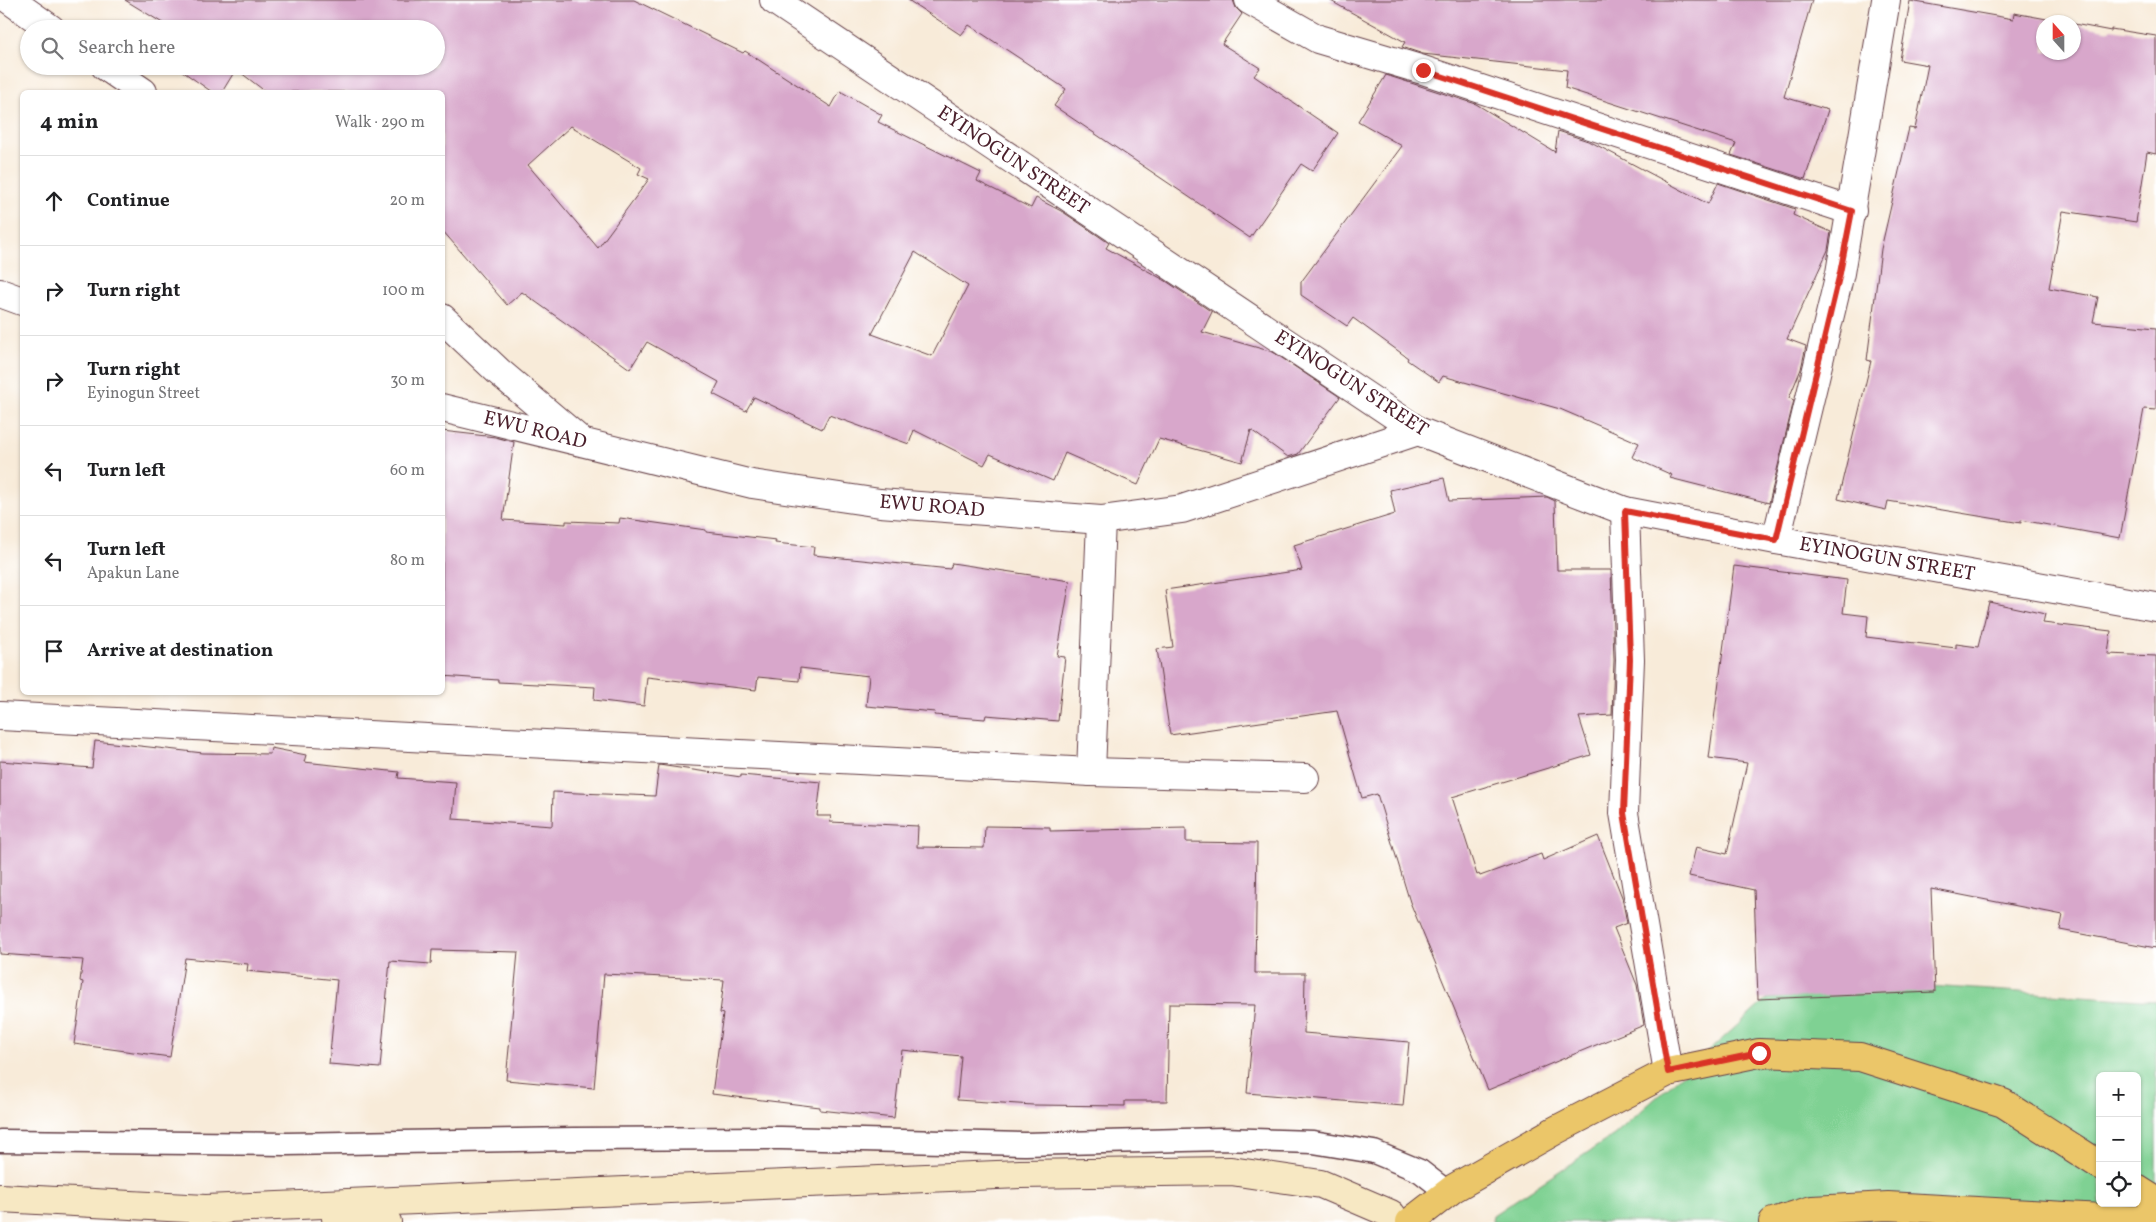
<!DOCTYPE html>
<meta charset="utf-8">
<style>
:root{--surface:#fff;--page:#f6f6f6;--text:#202124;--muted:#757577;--line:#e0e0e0}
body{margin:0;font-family:Vollkorn,serif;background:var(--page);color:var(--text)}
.controls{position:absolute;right:15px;bottom:15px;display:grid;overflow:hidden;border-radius:8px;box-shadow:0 1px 4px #0004}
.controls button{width:45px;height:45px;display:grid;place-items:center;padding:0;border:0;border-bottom:1px solid var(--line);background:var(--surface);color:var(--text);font:25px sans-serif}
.compass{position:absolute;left:2036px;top:15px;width:45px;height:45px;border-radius:50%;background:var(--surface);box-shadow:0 1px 4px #0004;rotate:339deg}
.stop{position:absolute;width:15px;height:15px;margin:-11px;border:4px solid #d93025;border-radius:50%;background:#fff}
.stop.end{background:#d93025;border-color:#fff;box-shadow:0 1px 5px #0008}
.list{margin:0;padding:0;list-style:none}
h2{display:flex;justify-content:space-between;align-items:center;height:65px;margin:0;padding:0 20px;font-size:21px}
h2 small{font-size:16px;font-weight:400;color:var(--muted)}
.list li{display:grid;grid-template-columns:32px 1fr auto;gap:15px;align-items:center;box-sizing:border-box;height:90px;padding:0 20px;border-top:1px solid var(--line)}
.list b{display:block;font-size:19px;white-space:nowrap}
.list p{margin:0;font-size:16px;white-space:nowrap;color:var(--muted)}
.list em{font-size:16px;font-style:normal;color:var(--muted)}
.icon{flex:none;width:28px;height:28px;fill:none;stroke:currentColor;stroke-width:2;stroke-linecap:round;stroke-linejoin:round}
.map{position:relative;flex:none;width:2156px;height:1222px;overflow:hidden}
.search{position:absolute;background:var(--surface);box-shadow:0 1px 4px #0004;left:20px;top:20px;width:425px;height:55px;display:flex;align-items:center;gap:12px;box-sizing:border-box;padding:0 18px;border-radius:28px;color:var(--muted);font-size:19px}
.panel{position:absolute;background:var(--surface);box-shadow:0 1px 4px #0004;left:20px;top:90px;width:425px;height:605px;border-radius:8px}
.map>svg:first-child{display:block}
.green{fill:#7fd193;stroke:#64785f;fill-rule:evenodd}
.building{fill:#d8a7cb;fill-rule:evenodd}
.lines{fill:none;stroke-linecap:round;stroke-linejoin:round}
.lane-casing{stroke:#643e45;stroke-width:25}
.street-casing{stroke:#643e45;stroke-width:30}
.secondary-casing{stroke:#643e45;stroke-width:30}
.primary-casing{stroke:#643e45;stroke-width:30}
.lane{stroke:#fff;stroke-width:22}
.street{stroke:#fff;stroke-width:28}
.secondary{stroke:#f7e8c3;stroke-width:28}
.primary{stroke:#ebc669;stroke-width:28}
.route{stroke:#d93025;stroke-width:6}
.labels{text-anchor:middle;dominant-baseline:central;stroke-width:5;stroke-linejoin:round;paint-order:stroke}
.street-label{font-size:20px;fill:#4a1f2b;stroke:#fff}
</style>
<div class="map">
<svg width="2156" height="1222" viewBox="0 0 2156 1222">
<rect width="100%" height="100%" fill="#fff"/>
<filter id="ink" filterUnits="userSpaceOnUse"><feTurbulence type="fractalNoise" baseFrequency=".02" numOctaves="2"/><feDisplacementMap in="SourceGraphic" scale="10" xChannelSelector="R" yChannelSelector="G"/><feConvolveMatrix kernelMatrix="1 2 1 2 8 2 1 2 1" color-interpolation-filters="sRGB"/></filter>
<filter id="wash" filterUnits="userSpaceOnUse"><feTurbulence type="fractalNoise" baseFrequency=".0096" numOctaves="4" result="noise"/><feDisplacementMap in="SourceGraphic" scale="20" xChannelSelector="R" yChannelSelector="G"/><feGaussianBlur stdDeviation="1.12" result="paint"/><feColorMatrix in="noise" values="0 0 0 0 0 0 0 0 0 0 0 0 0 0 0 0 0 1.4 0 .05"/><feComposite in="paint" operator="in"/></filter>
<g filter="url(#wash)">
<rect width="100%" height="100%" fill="#f8ebd9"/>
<path class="green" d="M1930 986 2156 1001V1222H1492L1493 1215 1614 1135 1767 999ZM2100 1076H2137V1203H2100Z"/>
<g id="blocks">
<g class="building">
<path d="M125 0H634L743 53 745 51 831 107 840 91 882 115 878 122 981 173 977 181 1031 208 1036 198 1063 212 1109 243 1106 248 1166 281 1212 312 1202 332 1273 352 1340 397 1298 454 1288 457 1251 430 1242 462 1159 439 1138 485 1065 453 1053 481 990 454 984 465 914 430 909 444 829 415 822 429 754 397 746 411 713 394 719 382 647 342 630 369 522 292 507 305 442 230V92H266L236 69 222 92H212L175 66H436V29H167L169 27ZM571 126 641 168 638 174 649 179 598 248 528 165ZM915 252 968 286 932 356 872 334Z"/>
<path d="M908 0H1233L1236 8 1242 14 1222 44 1260 68 1254 76 1338 133 1312 171 1301 164 1250 238 1054 106 1066 89 969 25 961 35Z"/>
<path d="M1329 0H1812L1784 97 1828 110 1805 179 1731 155 1736 143 1565 88 1567 70 1423 54 1402 47 1405 42Z"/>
<path d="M1910 1 2013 19 2014 13 2063 22H2044V52H2074V24L2111 31V29L2156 36V154L2147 152 2136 222 2063 211 2049 288 2098 297 2093 322 2156 328V410L2144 409 2120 538 2021 520V523L1888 501 1886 510 1838 499 1871 361 1867 360 1881 249 1909 128 1915 129 1928 65 1900 60Z"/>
<path d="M1386 75 1476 104 1555 152 1558 131 1591 142 1708 204 1718 183 1795 209 1793 215 1831 232 1828 250 1787 339 1806 346 1801 369 1789 398 1794 400 1769 503 1670 478 1672 475 1632 457 1639 443 1560 409 1443 376 1439 382 1407 360 1408 358 1353 318 1347 326 1301 295V282L1402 146 1358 121Z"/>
<path d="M442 431 495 437 514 442 503 520 566 524V521L619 523 620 518 706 530V532L776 540 775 543 814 547 813 555 950 569 952 563 1070 581 1057 656 1065 657 1058 721 986 715 985 719 934 715 935 712 866 706 869 676 800 668 799 681 758 677 756 690 647 677 644 706 594 700 595 687 498 682V680L442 676Z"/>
<path d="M1444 478 1449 501 1547 497 1555 501 1557 570H1611L1614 660 1612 715 1579 717 1591 755 1452 797 1477 875 1479 874 1480 876 1541 854 1543 860 1598 836 1622 897 1627 923 1614 928 1637 985 1644 1025 1488 1090 1410 902 1377 794 1362 798 1337 711 1170 735 1157 649 1173 647 1165 590 1302 570 1294 545 1395 514 1390 490Z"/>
<path d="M1734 566 1847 580 1843 613 1868 616 1866 637 1956 648V644L1978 647 1989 602 2045 614 2043 623 2111 631 2108 654 2156 656V948L2060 930 2063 915 1931 889 1935 992 1758 999 1754 890 1689 876 1696 847 1727 854 1747 763 1709 758Z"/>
<path d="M95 741 203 753 270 754 271 748 306 755 304 762 399 772 398 778 456 782 453 819 552 826 553 792 655 796 659 765 741 777V775L821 782 817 816H831L830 822 918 826 917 847 984 848 985 826 1050 827V831L1186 828V842L1257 843 1255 973H1305L1304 1033 1409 1042 1403 1106 1247 1093 1255 1005 1169 1004 1167 1101H1125V1106L1033 1105 957 1100 961 1056 902 1050 894 1118 820 1110V1107L712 1094 723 1014 720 1013 724 980 604 974 594 1088 506 1080 518 952 432 950 431 964 390 961 380 1068 329 1064 337 980 247 971 248 964 185 958 170 1057 74 1044 83 982 80 981 83 960 0 954V761L92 768Z"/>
</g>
</g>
</g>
<g filter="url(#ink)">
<use href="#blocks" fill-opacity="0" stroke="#643e45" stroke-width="1"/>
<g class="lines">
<g class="lane-casing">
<path id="lane" d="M0 1141 286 1144 573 1139 781 1138 1025 1144 1222 1139 1313 1142 1374 1152 1420 1171 1447 1192 1454 1188"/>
</g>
<g class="street-casing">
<g id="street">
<path d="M10 0 51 29"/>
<path d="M774 0 1418 431 1625 511 1776 540 2156 607"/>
<path d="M1249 0 1318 39 1423 70 1852 211"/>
<path d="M105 66 143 92"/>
<path d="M0 293 22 301"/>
<path d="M442 318 498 371 576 437"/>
<path d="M442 408 752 484 880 503 1101 520 1182 509 1418 431"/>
<path d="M1625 511 1630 660 1624 813 1668 1072"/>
<path d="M1776 540 1840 273 1886 0"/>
<path d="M0 716 1091 772 1305 778"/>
<path d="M1091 772 1101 520"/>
</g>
</g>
<g class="secondary-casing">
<g id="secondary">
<path d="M0 1198 224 1210"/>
<path d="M206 1209 1020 1174 1231 1171 1321 1184 1391 1214 1396 1222"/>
<path d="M336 1218 387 1222"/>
</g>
</g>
<g class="primary-casing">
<g id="primary">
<path d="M2137 1189 2156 1201"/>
<path d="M1410 1222 1454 1188 1556 1130 1668 1072 1759 1053 1860 1057 2003 1103 2100 1165"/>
<path d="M1773 1222 1812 1210 1888 1206 2156 1221"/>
</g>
</g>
<use href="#lane" class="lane"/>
<use href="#street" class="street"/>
<use href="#secondary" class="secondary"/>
<use href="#primary" class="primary"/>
</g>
</g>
<g class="lines" filter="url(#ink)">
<path class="route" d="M1423 70 1852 211 1840 273 1776 540 1625 511 1630 660 1624 813 1668 1072 1759 1053"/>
</g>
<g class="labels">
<g class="street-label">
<text transform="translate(1013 161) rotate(34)">EYINOGUN STREET</text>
<text transform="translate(1351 384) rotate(33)">EYINOGUN STREET</text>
<text transform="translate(535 431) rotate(14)">EWU ROAD</text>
<text transform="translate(932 507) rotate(5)">EWU ROAD</text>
<text transform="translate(1887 560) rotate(10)">EYINOGUN STREET</text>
</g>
</g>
</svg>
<div class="controls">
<button>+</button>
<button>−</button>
<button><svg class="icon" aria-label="locate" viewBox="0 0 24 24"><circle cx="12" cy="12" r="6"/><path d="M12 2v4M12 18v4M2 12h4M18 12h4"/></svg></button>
</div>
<svg class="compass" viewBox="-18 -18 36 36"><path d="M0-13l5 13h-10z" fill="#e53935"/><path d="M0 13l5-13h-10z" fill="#757577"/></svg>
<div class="stop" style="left:1759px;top:1053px"></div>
<div class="stop end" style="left:1423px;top:70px"></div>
<div class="search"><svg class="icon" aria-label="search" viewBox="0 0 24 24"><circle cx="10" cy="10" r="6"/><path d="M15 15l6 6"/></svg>Search here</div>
<section class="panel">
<h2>4 min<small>Walk · 290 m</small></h2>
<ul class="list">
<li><svg class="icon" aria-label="ahead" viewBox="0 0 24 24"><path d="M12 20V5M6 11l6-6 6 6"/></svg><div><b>Continue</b></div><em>20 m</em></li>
<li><svg class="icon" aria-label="right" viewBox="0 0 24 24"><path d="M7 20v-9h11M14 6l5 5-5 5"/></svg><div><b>Turn right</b></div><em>100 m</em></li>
<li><svg class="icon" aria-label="right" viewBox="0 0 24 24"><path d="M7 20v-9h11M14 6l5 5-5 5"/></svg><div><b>Turn right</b><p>Eyinogun Street</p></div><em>30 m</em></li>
<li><svg class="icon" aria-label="left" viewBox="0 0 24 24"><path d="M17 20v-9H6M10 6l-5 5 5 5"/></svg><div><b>Turn left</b></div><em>60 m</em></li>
<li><svg class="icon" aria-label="left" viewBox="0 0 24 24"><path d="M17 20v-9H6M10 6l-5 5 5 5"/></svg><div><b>Turn left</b><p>Apakun Lane</p></div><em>80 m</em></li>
<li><svg class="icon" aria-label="arrive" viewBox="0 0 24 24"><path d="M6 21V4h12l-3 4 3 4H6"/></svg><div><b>Arrive at destination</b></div></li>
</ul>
</section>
</div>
